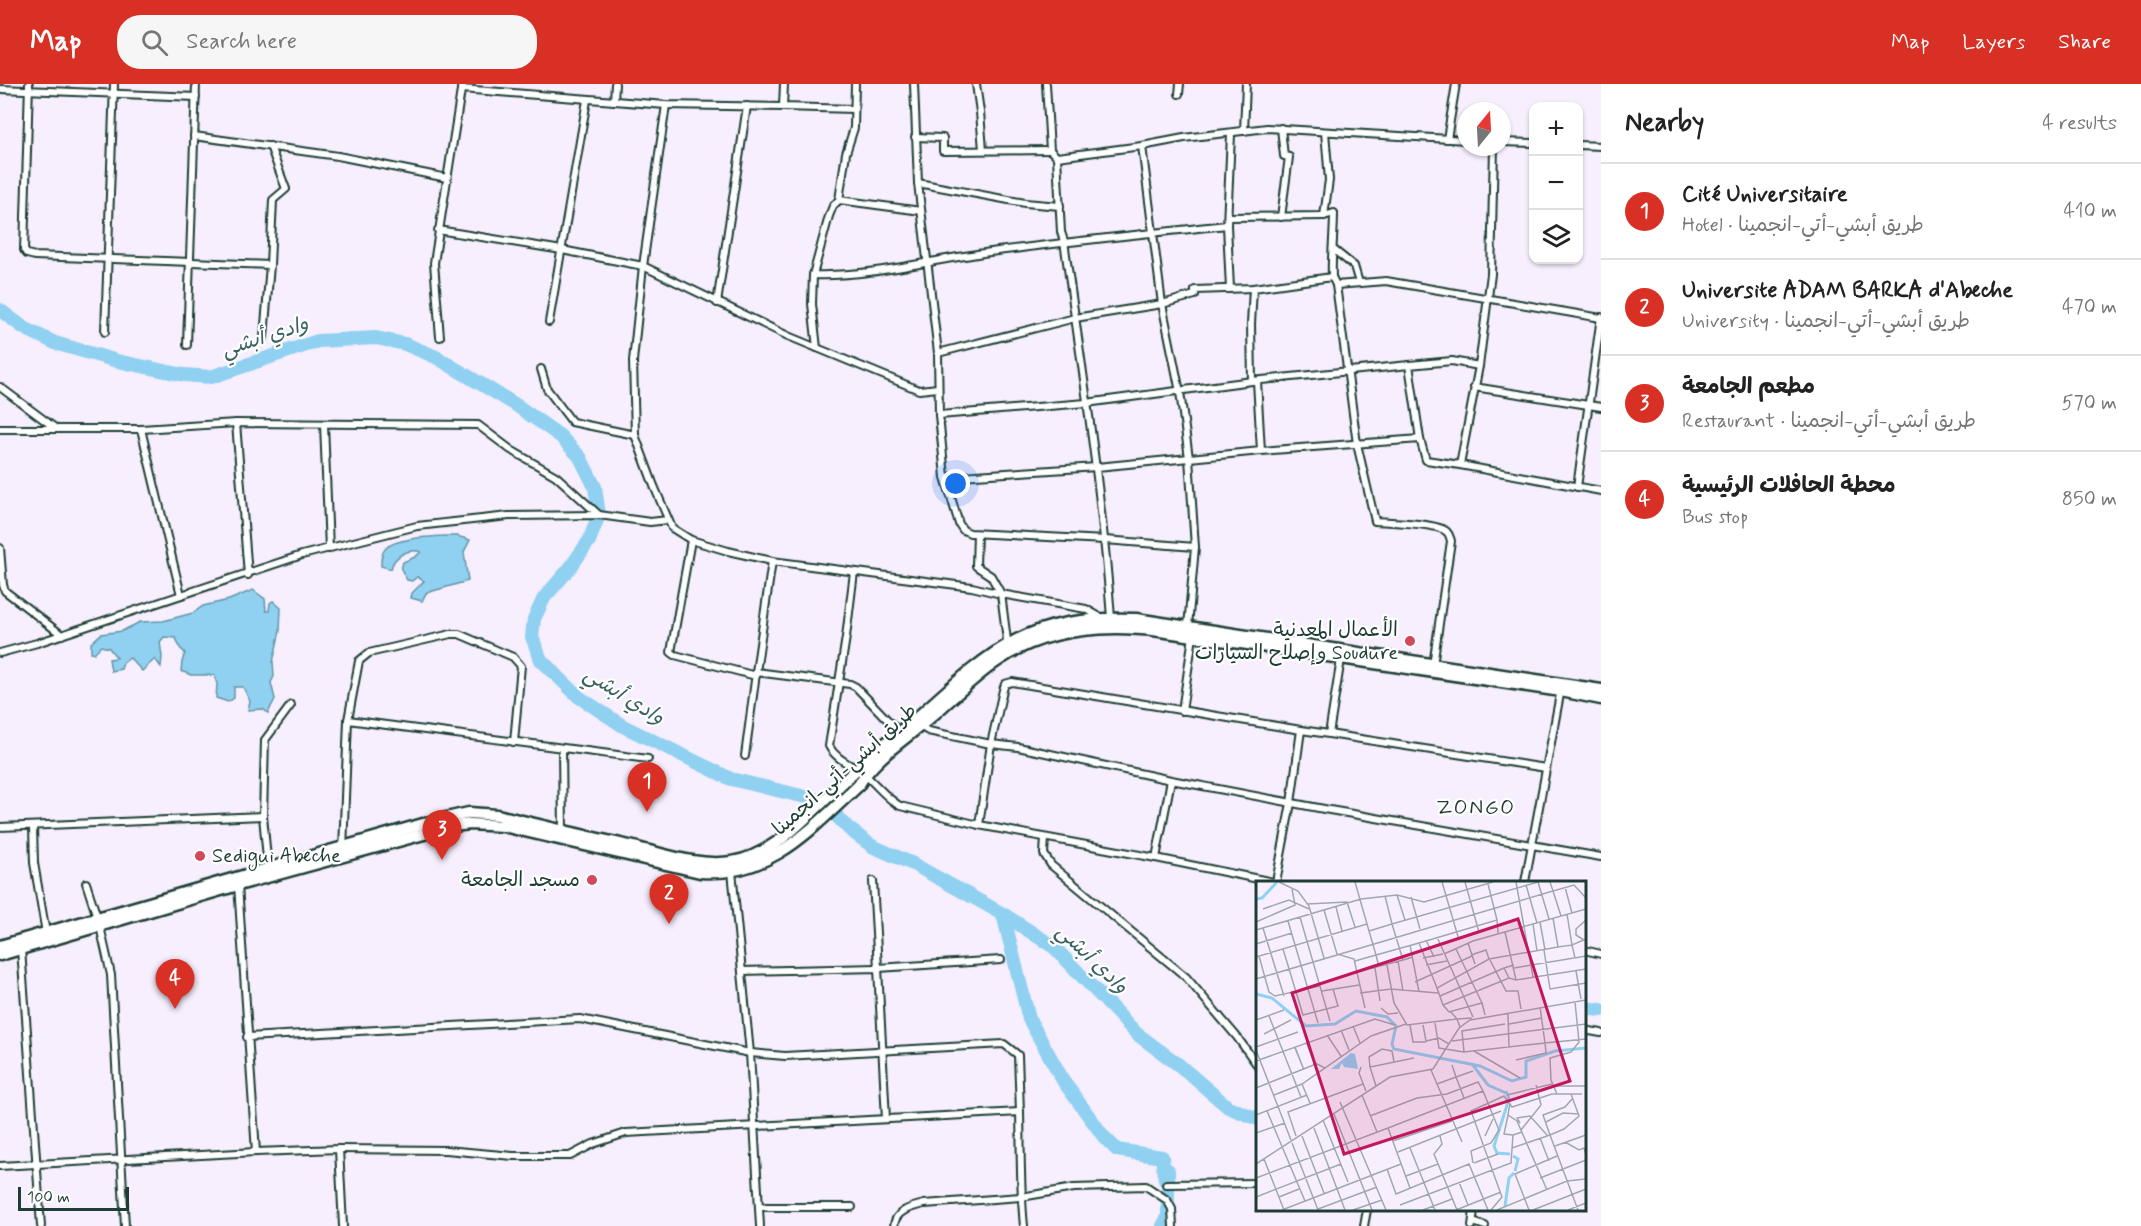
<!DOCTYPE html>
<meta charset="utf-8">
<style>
:root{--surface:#fff;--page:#f6f6f6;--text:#222;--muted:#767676;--line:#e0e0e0;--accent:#d93025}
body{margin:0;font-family:Mynerve,"Playpen Sans Arabic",sans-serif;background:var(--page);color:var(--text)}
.controls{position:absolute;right:18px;top:18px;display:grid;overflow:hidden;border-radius:12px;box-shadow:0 2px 4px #0004}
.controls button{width:54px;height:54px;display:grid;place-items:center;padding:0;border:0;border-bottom:2px solid var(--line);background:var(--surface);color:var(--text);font:30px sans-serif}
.compass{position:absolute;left:1457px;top:18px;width:54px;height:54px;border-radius:50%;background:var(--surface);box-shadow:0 2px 4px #0004;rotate:18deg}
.scale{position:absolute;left:18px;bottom:15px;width:111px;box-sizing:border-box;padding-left:6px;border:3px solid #1f3d34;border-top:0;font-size:16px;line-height:21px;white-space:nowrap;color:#1f3d34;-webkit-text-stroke:4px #fff;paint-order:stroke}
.you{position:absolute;left:956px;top:400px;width:21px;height:21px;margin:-15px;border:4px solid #fff;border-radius:50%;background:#1a73e8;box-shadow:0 0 0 9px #1a73e833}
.badge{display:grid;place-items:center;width:39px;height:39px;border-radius:50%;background:var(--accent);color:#fff;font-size:20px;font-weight:700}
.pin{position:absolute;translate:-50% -50px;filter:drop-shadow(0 2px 3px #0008)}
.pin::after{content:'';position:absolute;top:32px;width:21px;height:18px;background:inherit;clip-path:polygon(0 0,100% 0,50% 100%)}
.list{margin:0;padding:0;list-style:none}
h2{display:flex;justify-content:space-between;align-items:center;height:78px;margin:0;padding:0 24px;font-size:26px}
h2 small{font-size:20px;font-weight:400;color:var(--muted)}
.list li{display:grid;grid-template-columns:39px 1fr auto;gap:18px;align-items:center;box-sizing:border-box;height:96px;padding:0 24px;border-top:2px solid var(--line)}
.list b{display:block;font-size:22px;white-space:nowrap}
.list p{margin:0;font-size:20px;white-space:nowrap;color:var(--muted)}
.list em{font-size:20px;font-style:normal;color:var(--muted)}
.icon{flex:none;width:33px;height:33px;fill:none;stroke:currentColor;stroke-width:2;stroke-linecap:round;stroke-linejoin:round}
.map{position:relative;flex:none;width:1601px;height:1142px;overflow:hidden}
header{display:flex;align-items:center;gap:36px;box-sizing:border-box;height:84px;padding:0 30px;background:var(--accent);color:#fff}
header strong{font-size:28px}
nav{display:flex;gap:33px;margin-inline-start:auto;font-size:21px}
.search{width:420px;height:54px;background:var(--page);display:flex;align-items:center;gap:15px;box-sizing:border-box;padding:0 21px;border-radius:24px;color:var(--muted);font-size:22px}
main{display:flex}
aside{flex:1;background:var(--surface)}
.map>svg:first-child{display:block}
.water{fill:#90d0f1;stroke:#6395a5;stroke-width:1.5}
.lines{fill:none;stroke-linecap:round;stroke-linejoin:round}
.river{stroke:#90d0f1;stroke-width:14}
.minor-casing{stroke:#1f3d34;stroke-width:10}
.trunk-casing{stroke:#1f3d34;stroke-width:15}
.minor{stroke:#fff;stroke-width:6}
.trunk{stroke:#fff;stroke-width:10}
.poi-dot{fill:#d1495b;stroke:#fff;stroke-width:2}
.labels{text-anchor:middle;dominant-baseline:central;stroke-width:4.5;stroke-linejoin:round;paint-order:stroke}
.poi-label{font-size:20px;fill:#1f3d34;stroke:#fff;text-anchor:end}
.street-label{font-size:20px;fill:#1f3d34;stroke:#fff}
.water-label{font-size:21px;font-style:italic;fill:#3b6263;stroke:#fff}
.neighbourhood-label{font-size:21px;letter-spacing:1.5px;fill:#1f3d34;stroke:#fff}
.inset-river{fill:none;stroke:#90d0f1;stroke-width:3}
.inset-road{fill:none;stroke:#a1a8ad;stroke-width:1.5}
.view{fill:#c2185b;fill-opacity:0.15;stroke:#c2185b;stroke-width:3}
.inset-edge{fill:none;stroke:#1f3d34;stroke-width:3}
</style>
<header>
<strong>Map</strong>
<div class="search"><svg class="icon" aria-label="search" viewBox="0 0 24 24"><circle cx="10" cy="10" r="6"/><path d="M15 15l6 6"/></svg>Search here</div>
<nav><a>Map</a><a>Layers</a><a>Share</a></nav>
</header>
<main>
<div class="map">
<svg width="1601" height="1142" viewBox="0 0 1601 1142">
<rect width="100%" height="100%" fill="#f7effe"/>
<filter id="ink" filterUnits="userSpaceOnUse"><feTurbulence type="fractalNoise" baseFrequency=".0167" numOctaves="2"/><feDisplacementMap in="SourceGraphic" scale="12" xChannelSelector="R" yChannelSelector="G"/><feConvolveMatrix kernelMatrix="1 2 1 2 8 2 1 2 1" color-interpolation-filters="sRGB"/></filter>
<g filter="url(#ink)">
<g class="water">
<path d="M444 452H457L470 456 464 468 468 497 426 509 422 517 411 514 412 509 424 497 417 493 412 497 407 496 401 485 403 478 415 473 421 468C409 464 394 471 391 485L381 482C381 475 381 469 386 464 396 454 431 453 444 452Z"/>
<path d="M253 506 265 515 266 527H269L270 519 273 517 281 524 280 547 273 578 274 592 271 599 275 615 268 629 263 625 248 626 250 617 243 603H234V614L228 618 216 614 217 600 214 591H191L181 587 182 578 185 569 180 564 176 554 164 553 160 558 162 573 161 583 155 575 142 587 130 574 123 579 121 585 111 587 109 575 117 574 109 564 101 562 94 569 91 568V559L101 550 122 547 140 538 163 537 193 529 203 522 229 516Z"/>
</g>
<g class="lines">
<g class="river">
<path d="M0 226 24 244 55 259 117 277 184 291 211 293 318 257 376 254 405 260 436 273 516 321 560 352 580 373 595 403 599 431 589 457 570 484 544 514 534 535 532 553 541 576 579 613 623 642 731 695 818 716 827 722 849 745 872 762 913 780 1003 830 1054 863 1137 950 1179 981 1228 1023 1258 1035"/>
<path d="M1003 830 1029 935 1064 998 1104 1053 1117 1066 1162 1073 1165 1096"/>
<path d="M1584 924 1601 926"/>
<path d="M1163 1142 1168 1133V1086"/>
</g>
<g class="minor-casing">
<g id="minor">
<path d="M29 0 24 166 27 170 35 172 270 181 273 116 286 105 270 62"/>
<path d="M784 0 783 23 854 25"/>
<path d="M914 0 918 99 938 269"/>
<path d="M976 0 980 28 983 66"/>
<path d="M1046 0 1050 66 1057 73 1061 148 1064 157C1082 283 1102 408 1111 534"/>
<path d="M0 5 196 13"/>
<path d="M461 5 666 21 783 23"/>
<path d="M1179 10 1180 0"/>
<path d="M614 17 615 0"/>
<path d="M666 21 643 182 633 277 635 351 654 402 672 444 691 456 728 467 772 477 972 503 1001 510 1008 564"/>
<path d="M1281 44 1284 72 1289 73 1281 133"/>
<path d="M1244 47 1246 0"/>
<path d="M194 52 338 72 447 94"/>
<path d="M915 53 943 54V67L1050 66"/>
<path d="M1447 55 1456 0"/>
<path d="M1502 58 1534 59"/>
<path d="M1578 61 1601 62"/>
<path d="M1142 62 1162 220 1180 308 1189 374 1195 463"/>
<path d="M1494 63 1491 190 1479 282 1460 381 1601 407"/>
<path d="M1057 73 1142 62 1184 54 1267 44 1466 56"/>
<path d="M918 99 1025 119 1060 122"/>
<path d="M839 116 921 127"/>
<path d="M1324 132 1329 96 1325 48"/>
<path d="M1228 133 1324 132 1334 129C1334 151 1331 172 1332 193"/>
<path d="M438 146 562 166 643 182 788 252 919 306 938 304"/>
<path d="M1334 166 1354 182 1359 199"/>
<path d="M813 191C868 193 922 178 977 170 1060 158 1144 150 1227 141"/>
<path d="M1336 201 1357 360 1375 437C1389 438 1439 439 1447 448 1450 451 1450 454 1451 457L1433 581"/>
<path d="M1230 205 1227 141 1231 50"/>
<path d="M717 219 747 22"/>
<path d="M549 238 587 16"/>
<path d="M105 248 114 0"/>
<path d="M264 253 270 181"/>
<path d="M440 253 434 179 462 0"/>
<path d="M187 261 196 0"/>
<path d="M817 264 812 220 813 191 829 132 833 122 839 116 846 69 854 44 855 0"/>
<path d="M541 285 547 305 572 338 635 351"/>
<path d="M1252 297 1251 240 1253 204"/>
<path d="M1257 297 1261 367"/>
<path d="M0 303 55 344"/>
<path d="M1474 303 1601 323"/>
<path d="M939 331 1086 319 1252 297 1409 281"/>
<path d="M236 339 248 491"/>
<path d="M324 340 329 465"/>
<path d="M0 345H141L236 339 478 341 511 366 556 392 599 431"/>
<path d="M141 345 181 511"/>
<path d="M1420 355 1409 281 1452 277 1479 282"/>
<path d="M1460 381 1426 376 1420 355 1261 367 1097 383 945 393 939 331 938 269 1075 234 1162 220 1195 211V206L1253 204 1332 193 1336 201 1386 197 1601 234"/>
<path d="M945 393 959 440 963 446 970 449 1105 456 1195 463 1188 543"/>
<path d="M1577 403 1601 233"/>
<path d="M977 450 976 482 991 492 1001 510 1086 525 1102 534"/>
<path d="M691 456 671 568 675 571 756 592"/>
<path d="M0 464 3 501 5 507 62 551"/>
<path d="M772 477 756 588 850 600 856 603 901 650"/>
<path d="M854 488 846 553 829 662C836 676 853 681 865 691 878 702 886 714 900 722L979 741"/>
<path d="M0 569 37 559 302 471 417 442 509 432 599 431 650 438 668 436"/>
<path d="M1182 627 1193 552"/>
<path d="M348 636 359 577 369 569 451 550H459L513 573 521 582 514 658"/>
<path d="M918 641 928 647 991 660 1018 663 1171 696 1324 725 1601 773"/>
<path d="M1329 650 1546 684"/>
<path d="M562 664 563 747"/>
<path d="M745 672 756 589"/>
<path d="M0 743 263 732"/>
<path d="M33 743 34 779 46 849"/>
<path d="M1045 754 1044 770 1051 781 1186 893 1237 953 1258 982"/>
<path d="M343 766 348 636 648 675"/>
<path d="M1156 774 1171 696"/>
<path d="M268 785 263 732 265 656 291 621"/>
<path d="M732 787 750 969 760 1142"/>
<path d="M873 797 878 884 1001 876"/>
<path d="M1273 798 1156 774 979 741 991 660 1003 606 1005 600 1012 598 1301 646"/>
<path d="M1276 798 1291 719 1301 646 1329 650 1341 575"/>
<path d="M1525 798 1561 605"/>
<path d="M86 799 100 842 111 891 125 1142"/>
<path d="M238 801 256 1068"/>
<path d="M21 865 41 1142"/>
<path d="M1584 866 1601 870"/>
<path d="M742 887 878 884 886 1035"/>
<path d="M1584 946 1601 949"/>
<path d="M247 953 580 935 750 969 785 972 1004 960 1018 971 1020 1028"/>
<path d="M339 1065 446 1066 513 1072H570L593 1060 626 1049 1020 1028C1021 1066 1020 1104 1024 1142"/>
<path d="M0 1082 256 1068 339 1065 343 1142"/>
<path d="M1166 1100 1258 1099"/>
<path d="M759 1123H852"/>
<path d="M1473 1138 1485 1142"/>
<path d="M894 1142C895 1127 911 1123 924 1120L1021 1113 1074 1104 1146 1102 1167 1116 1172 1125 1173 1142"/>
<path d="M1364 1142 1367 1126"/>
<path d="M1472 1142 1474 1126"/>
</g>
</g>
<g class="trunk-casing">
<g id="trunk">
<path d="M0 862 437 736 469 729 497 731C543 742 588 753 634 763 666 771 699 783 732 778 770 772 799 740 825 716 836 705 847 694 858 684 877 665 899 649 920 631 994 564 1030 531 1136 535L1601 606"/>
<path d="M0 871 238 801 453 742 470 740 503 742 700 788C770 793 810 746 858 702 872 677 898 660 920 642 946 621 969 596 997 577 1045 544 1104 540 1160 547L1561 607 1601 615"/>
</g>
</g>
<use href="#minor" class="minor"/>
<use href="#trunk" class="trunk"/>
</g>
</g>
<g class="poi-dot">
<circle cx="1410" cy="557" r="6"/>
<circle cx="200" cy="772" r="6"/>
<circle cx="592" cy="796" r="6"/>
</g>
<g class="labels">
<g class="poi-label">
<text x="1398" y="546">الأعمال المعدنية<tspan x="1398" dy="23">وإصلاح السيارات Soudure</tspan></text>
<text x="212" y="772" text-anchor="start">Sedigui Abeche</text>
<text x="580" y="796">مسجد الجامعة</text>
</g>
<g class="street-label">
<text transform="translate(845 686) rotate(-42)">طريق أبشي-أتي-انجمينا</text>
</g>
<g class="water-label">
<text transform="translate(265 253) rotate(-18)">وادي أبشي</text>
<text transform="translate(624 612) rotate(32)">وادي أبشي</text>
<text transform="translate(1092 875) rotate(44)">وادي أبشي</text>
</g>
<g class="neighbourhood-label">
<text x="1476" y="724">ZONGO</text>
</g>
</g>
<g transform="translate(1256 797)">
<rect width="330" height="330" fill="#f7effe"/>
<path d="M95 172 99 173 102 188 88 186 86 182 83 188H75Z" fill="#90d0f1"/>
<path class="inset-river" d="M0 18 6 17 21 1M0 113 16 117 50 145 79 143 100 130 131 136 140 145 136 163 138 168 224 185 256 200 270 196V180L299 170 330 167M216 183 232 204 250 212M250 210 253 218 238 265 241 272 254 273M257 275 262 278 259 290M249 325 253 297 258 292"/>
<path class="inset-road" d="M23 1 42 10 53 25 68 77M99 1 113 50 136 43 129 15M186 1 203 59M209 1 223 51M260 1 277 96M282 1 293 38M232 3 241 39M270 4 281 42M309 6 316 32M141 14 149 39M155 16 164 48M51 23 91 21 99 46M80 26 86 50M7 28 33 19 53 28M68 29 81 73 98 78 109 127M311 33 316 64 330 58M305 35 297 10 318 4 330 17M44 36 74 140M297 37 302 66 316 64 319 77 330 75M32 40 62 142M0 41 39 24 36 8M284 41 289 69M277 43 281 70M7 47 28 115M0 49 105 18 141 14 168 21 237 1M113 50 120 74 163 62M249 51 260 99 330 88M181 56 217 136M170 59 178 76M328 59 320 54V48L330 39M212 62 219 83M0 63 36 52M154 64 163 111M27 68 47 134 82 125 77 108M200 68 226 122M288 69 294 108 330 102M188 73 217 60 330 28M215 74 230 69 233 78M3 75 13 111 19 115 64 105M0 76 111 43M157 76 147 79 136 43 282 1M167 77 187 73M234 79 250 110H262L265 128M99 80 120 74 123 86M142 80 147 110M131 84 138 122 151 144 201 138 204 146M170 84 191 80M119 87 124 120M258 87 318 77M320 90 325 118M101 91 147 79M253 97 248 87 258 84M0 98 297 10 294 1M260 99 253 97 187 124 181 107 233 78 302 66M159 101 216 75M181 107 163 62 241 39 242 52M66 110 103 104M104 112 135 108 182 112M184 115 248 87M187 124 193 131 226 122 229 134M125 127 132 133 142 132M194 130 201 138 216 137M252 133 253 166M13 135 45 216M0 139 28 129M179 142 183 167 208 171M249 143 206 150 208 171 289 162 284 126M253 143 286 137M154 144 157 161H170M167 144 170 160 183 157 193 163M97 145 104 162M85 149 93 169M8 153 35 139M71 154 85 175M196 160 330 143M50 161 59 182 69 187M0 166 42 151M39 166 48 189 39 167ZM0 169 35 259M218 170 264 197M260 179 290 172 289 162 330 158M0 180 119 138 139 144M196 184 200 196 217 190M105 186 103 192 110 210M114 186 113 176 126 168 136 170 138 181M175 189 206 261M46 203 54 222M181 203 200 196 208 217M280 204 285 224M120 205 114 186 158 177M296 205H330M0 207 60 183M301 213 295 199 294 177 315 171 323 161 319 121M315 213 323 235 308 248 294 254 287 234 309 226 316 218M18 214 46 203 115 155 150 143M106 214 121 251M251 214 296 203M84 221 130 329M254 222 252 234 261 240 291 309M11 230 49 320M78 233 116 329M0 234 51 214M252 234 248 253 257 254M114 235 161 217 191 213 222 201 227 210M67 239 92 301M290 241 307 232 323 233M264 242 261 237 274 235 291 254M58 247 89 329M132 247 227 210 243 249 235 262 215 270 217 282M265 249 285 224M0 252 29 242M40 255 32 231 107 203M46 255 68 312M184 255 186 263 178 273 201 329M229 255 237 238M284 257 293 280M137 260 196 240M309 261 323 269 328 267 330 274M36 262 62 329M299 265 330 254M154 267 179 329M256 267 294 254 322 329M142 271 245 230M8 278 28 329M218 282 242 273M0 283 134 196 177 188 203 147 214 139 330 119M131 288 140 313 213 283 232 329M150 295 182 283M0 297 132 247 154 307M284 297 330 279M203 301 212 324M0 316 85 283M23 316 43 308M144 324 255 282 257 254 266 251M62 328 121 306M26 329 145 283M97 329 126 319M167 329 196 318M200 329 245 311M235 329 246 316 215 230 248 215 256 226 296 213H326M241 329 311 300 330 298M273 329 259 293 301 275M277 329 330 308M312 329 330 322"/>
<path class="view" d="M262 38 314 200 88 273 36 112Z"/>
<rect width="330" height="330" class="inset-edge"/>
</g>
</svg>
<div class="controls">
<button>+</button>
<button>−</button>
<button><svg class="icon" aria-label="layers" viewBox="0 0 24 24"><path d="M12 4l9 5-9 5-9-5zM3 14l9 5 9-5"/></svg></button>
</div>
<svg class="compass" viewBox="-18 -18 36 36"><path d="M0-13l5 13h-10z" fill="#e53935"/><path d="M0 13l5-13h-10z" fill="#767676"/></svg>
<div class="scale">100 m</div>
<div class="you"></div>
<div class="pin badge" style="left:647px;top:728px">1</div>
<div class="pin badge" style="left:669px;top:840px">2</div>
<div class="pin badge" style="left:442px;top:776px">3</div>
<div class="pin badge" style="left:175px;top:925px">4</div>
</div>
<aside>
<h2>Nearby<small>4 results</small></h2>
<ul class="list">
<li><span class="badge">1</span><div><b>Cité Universitaire</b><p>Hotel · طريق أبشي-أتي-انجمينا</p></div><em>410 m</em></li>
<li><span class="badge">2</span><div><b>Universite ADAM BARKA d'Abeche</b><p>University · طريق أبشي-أتي-انجمينا</p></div><em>470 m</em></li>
<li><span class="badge">3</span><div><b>مطعم الجامعة</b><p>Restaurant · طريق أبشي-أتي-انجمينا</p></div><em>570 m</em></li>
<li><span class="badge">4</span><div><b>محطة الحافلات الرئيسية</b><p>Bus stop</p></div><em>850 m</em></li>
</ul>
</aside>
</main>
